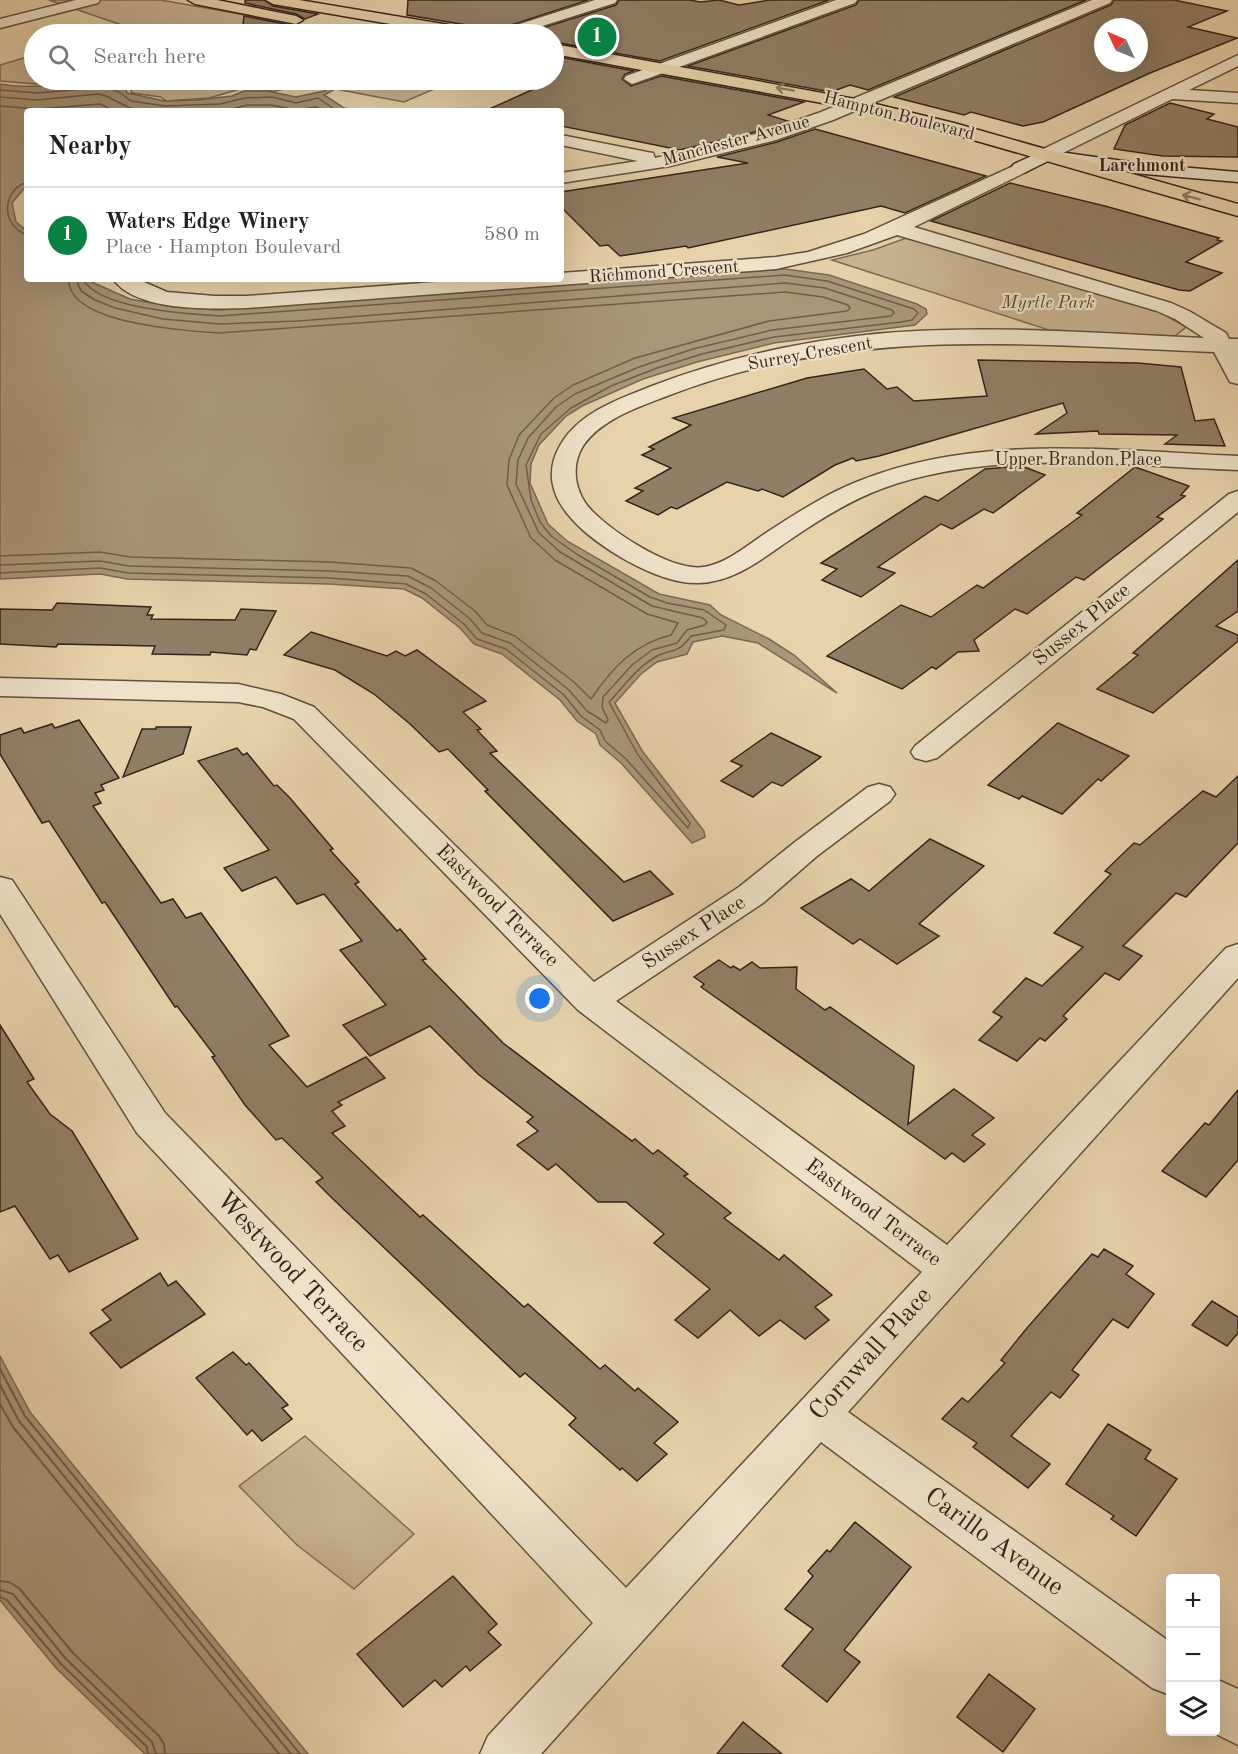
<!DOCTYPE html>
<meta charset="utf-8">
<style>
:root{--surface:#fff;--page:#f6f6f6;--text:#222;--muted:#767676;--line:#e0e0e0;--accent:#0b8043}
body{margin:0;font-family:"Old Standard TT",serif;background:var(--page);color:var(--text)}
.controls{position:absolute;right:18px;bottom:18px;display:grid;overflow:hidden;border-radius:6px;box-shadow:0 6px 24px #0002}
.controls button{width:54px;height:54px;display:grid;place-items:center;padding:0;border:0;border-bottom:2px solid var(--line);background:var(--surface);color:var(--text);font:30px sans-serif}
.compass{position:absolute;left:1094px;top:18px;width:54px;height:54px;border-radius:50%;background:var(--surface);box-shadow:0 6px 24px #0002;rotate:314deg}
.you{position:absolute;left:540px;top:999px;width:21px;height:21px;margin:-15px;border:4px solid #fff;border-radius:50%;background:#1a73e8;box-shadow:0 0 0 9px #1a73e833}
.badge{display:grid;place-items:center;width:39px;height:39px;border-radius:50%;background:var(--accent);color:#fff;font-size:20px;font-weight:700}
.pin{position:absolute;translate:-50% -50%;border:3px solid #fff;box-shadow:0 2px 6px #0006}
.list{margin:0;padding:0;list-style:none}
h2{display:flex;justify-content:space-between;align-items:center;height:78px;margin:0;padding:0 24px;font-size:26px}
h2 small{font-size:20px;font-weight:400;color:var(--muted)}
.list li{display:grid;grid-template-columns:39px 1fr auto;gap:18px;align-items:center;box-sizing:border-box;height:96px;padding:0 24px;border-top:2px solid var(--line)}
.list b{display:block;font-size:22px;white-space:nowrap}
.list p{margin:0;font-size:20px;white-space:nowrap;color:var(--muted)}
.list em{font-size:20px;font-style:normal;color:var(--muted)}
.icon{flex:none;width:33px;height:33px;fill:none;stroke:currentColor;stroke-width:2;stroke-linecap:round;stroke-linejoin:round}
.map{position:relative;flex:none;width:1238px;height:1754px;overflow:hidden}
.search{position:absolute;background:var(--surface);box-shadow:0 6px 24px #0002;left:24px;top:24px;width:540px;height:66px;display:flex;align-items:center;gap:15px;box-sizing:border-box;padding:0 21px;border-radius:33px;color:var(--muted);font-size:22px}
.panel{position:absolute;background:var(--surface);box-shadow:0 6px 24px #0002;left:24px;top:108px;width:540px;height:174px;border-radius:6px}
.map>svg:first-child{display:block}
.green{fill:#c9b493;stroke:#7e6c57;stroke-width:1.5}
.water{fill:#aa977b;stroke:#7b6955;stroke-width:1.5}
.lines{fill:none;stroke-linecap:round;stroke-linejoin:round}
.shore-far1{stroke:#6f5e4b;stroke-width:1.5}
.shore{stroke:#6f5e4b;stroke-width:2}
.building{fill:#917e66;stroke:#34241b;stroke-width:1.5;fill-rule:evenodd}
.street-casing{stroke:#61503f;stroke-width:3}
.secondary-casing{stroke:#34241b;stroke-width:3}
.primary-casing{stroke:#34241b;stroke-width:3}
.street{fill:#efe2c9;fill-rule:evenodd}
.secondary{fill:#efe2c9;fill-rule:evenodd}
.primary{fill:#e7d2ac;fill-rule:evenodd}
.oneway{stroke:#8e7b64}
.labels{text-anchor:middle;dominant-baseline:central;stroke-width:4.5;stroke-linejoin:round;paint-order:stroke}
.far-street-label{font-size:18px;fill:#34241b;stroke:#efe2c9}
.far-neighbourhood-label{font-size:18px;font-weight:bold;fill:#34241b;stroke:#efe2c9}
.far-park-label{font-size:18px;font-style:italic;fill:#594839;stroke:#efe2c9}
.street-label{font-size:21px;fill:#34241b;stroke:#efe2c9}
.near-street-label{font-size:26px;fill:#34241b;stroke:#efe2c9}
</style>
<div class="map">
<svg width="1238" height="1754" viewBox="0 0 1238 1754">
<rect width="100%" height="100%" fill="#e7d2ac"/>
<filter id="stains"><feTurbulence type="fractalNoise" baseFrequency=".00333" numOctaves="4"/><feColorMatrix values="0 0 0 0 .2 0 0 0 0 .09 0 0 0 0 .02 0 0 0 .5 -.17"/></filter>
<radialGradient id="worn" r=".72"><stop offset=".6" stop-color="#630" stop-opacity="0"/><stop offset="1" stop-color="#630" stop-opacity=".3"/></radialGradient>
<g class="green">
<path d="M49 0H161L352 34H113L133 29Z"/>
<path d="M34 55V80H91L36 84 0 81V65Z"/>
<path d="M95 80H455L404 102 304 83 276 91 240 89 209 98 166 101 161 97 132 93 129 86Z"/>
<path d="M909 237 1151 307 1186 327 1175 336 1052 331 832 260 873 250Z"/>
<path d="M305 1436 414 1534 354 1589 297 1545 239 1486Z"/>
</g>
<g class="water">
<path d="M344 80H352L324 95 344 108 361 111H27V185L12 203 16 222 27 231V279H85L130 299 174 307 219 310 785 269 829 275 917 304 926 309 927 314 915 325 774 343 697 362 643 379 582 406 566 416 539 445 531 464 530 483 548 524 567 541 659 594 710 605 721 615 769 639 794 655 837 693 758 643 722 636 693 642 687 654 657 662 641 674 615 703 643 752 704 831 705 837 692 843 621 763 600 745 596 734 577 721 560 700 502 654 474 644 460 628 422 598 404 589 329 584 127 579 100 574 0 579V84C42 92 84 76 125 87L127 93 165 101 197 100 232 96 244 91H267L296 97 324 91Z"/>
<path d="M0 1356 30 1412 308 1754H145L56 1668 0 1600Z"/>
</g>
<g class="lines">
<g class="shore-far1">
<path d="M0 90 38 93 92 88 100 85 119 92 131 101 165 106 220 104 245 98 272 97 296 103 318 98 337 111"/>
<path d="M0 97 37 100 98 94 106 96 130 108 150 111"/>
<path d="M0 106 38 109 100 104 114 111"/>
<path d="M224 111 247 105H271L296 110 316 107 323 111"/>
<path d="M27 182C1 191 1 226 27 235"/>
<path d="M0 556 100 552 130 557 330 562 411 568 436 581 475 611 487 625 515 636 575 683 591 699C612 668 634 644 671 635L678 623 647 614 555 560 531 538 507 485 509 460 519 435 554 398 573 385 635 358 769 321 847 311 850 308 848 305 823 297 785 292 219 333C185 331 90 324 72 292 70 288 69 283 67 279"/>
<path d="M0 565 100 561 129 566 330 571 408 576 431 588 469 618 482 633 510 643 569 690 587 711 606 723 608 720 602 707 603 697 632 665 652 650 677 643 687 630 705 625 707 622 703 618 652 606 560 552 539 533 516 484 518 460 528 438 556 407 575 394 639 367 693 349 772 330 891 316 894 313 892 310 825 288 785 283 298 321 220 324 163 319 115 308 95 300 81 291 76 279"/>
<path d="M0 573 100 568 128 573 330 578 406 584 426 594 464 624 477 639 506 649 564 695 581 716 600 730 605 741 626 759 688 828 690 823 638 755 609 702C623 687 635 670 652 659 670 647 676 657 691 636L724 630 726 625 704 610 667 603 650 597 578 555 551 536 540 522 531 500 526 465 541 434 571 408 611 386 657 368 702 354 774 337 901 322 912 320 918 313 914 309 827 281 785 275 219 316C188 314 98 309 83 279"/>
</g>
<g class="shore">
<path d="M0 1369 25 1416 300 1754"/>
<path d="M0 1385 19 1421 291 1754"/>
<path d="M0 1404 13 1427 279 1754"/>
<path d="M0 1581 9 1582 19 1588 73 1653 159 1736 164 1744 165 1754"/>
<path d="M0 1590 13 1594 66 1659 152 1742 156 1754"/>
<path d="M0 1597 7 1600 61 1664 147 1747 148 1754"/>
</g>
</g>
<g class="building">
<path d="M245 0H264L273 6 318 14 305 19 296 14 245 3Z"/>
<path d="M408 0H588L496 30 407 15Z"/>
<path d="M619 0H690L700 2 719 0 739 5 770 0H829L660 61 554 42V34H523L616 5Z"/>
<path d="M859 0H1086L868 90 850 85 831 92 688 66 856 5Z"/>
<path d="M1114 0H1174L1227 11 1188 27 1237 38 1150 73 1043 122 1023 126 971 112 964 115 894 97 1111 5ZM1103 27H1139V63H1103Z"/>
<path d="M244 16 290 25 267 34H242Z"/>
<path d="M554 56 634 71 625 74 622 79 631 86 661 76 804 102 768 115 788 121 763 130 680 150 561 126V111H485L554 80Z"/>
<path d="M1170 103 1214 114 1207 119 1238 127V157L1163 156 1114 149 1125 125Z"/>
<path d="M815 129 986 176 905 213 881 206 688 248 686 246 620 256 608 245 600 246 561 207V192L748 163 717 157 777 142Z"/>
<path d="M1010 183 1105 206 1219 238 1217 240 1222 241 1186 262 1222 273 1190 291 1179 290 931 221Z"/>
<path d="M978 360 1138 363 1181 367 1195 421 1214 419 1225 446 1165 444 1177 435 1099 434 1098 431 1036 434 1067 413 1063 403 879 456 856 461 853 458 835 465 783 497 762 489 758 491 727 482 677 509 671 507 658 515 626 501 643 491 635 488 671 468 642 455 654 449 649 447 691 425 673 418 807 378 864 369 887 389 897 387 914 401 987 396Z"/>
<path d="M1022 466 1045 475 993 513 984 509 952 529 941 524 878 567 895 573 861 597 822 580 837 569 821 563 925 496 938 501 985 469Z"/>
<path d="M1135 467 1189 486 1181 495 1185 496 1157 517 1163 519 1084 580 1076 577 1027 614 1015 609 974 640 979 651 958 652 936 669 932 667 902 689 827 656 901 605 931 617 977 585 983 588 1082 515 1077 513Z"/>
<path d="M1238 560V611L1216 626 1238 635V641L1153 713 1097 689 1138 655 1133 653Z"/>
<path d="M57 603 151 607 147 615H153L151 619 235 620 241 609 276 611 256 650 250 649 247 655 211 652 210 655 152 654 155 646 58 644 56 647 0 644V609L52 610Z"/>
<path d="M311 632 387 656 396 651 405 656 417 650 486 701 463 712 481 729 477 730 497 751 490 753 624 882 650 871 673 894 613 921 485 791 488 790 448 749 439 752 410 724 374 694 335 670 284 655Z"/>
<path d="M79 720 119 778 101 785 104 790 95 793 101 803 93 806 161 903 173 899 186 918 201 913 289 1036 269 1045 307 1087 366 1057 385 1078 338 1102 342 1105 332 1111 345 1126 332 1133 420 1217 423 1215 524 1307 528 1304 600 1369 605 1365 635 1391 638 1388 678 1422 654 1443 667 1454 637 1481 622 1468 620 1470 569 1425 576 1418 525 1373 520 1377 332 1198 316 1182 323 1178 282 1138 276 1140 245 1105 212 1057 215 1056 177 1006 175 1007 105 902 102 903 49 821 42 823 0 754V735L21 728 24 733 52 724 55 728Z"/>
<path d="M1058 723 1129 756 1101 781 1098 779 1062 814 1022 796 1019 799 988 785Z"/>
<path d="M156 727H191L183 754 123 777 142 729H156Z"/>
<path d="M771 733 821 757 782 786 772 782 753 797 721 781 742 766 731 761Z"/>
<path d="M237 748 243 755 247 753 274 786 277 785 290 798 333 849 330 850 359 882 355 884 397 931 400 929 426 959 422 960 503 1043 632 1141 635 1139 653 1154 658 1150 688 1174 684 1176 731 1213 724 1218 779 1260 784 1255 832 1295 815 1307 829 1320 805 1339 780 1320 759 1336 730 1310 698 1338 675 1320 710 1289 654 1243 664 1234 626 1202H598L556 1164 548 1170 517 1145 538 1131 527 1122 533 1117 478 1074 430 1026 370 1056 343 1025 386 1005 340 950 362 941 324 894 297 904 276 877 242 891 224 868 269 850 198 761Z"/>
<path d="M1238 776V843L1186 897 1176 893 1123 946 1142 956 1119 980 1105 973 1063 1016 1067 1019 1045 1041 1040 1038 1017 1061 979 1040 1002 1017 993 1012 1026 978 1042 986 1083 947 1054 933 1111 874 1105 871 1134 843 1140 845 1203 791 1216 797Z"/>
<path d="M930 839 984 866 919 924 939 936 897 964 860 939 853 944 801 908 851 879 869 891Z"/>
<path d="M719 960 731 968 733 966 740 970 752 962 760 968 797 967 796 989 825 1010 830 1007 914 1066 908 1124 954 1089 994 1118 972 1135 985 1144 964 1162 952 1153 945 1159 931 1149 701 987 704 984 694 977Z"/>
<path d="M0 1025 34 1079 27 1082 50 1114 72 1131 138 1239 69 1272 58 1255 50 1259 15 1206 0 1212Z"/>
<path d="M1238 1090V1160L1206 1197 1162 1171 1205 1123 1209 1125Z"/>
<path d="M1104 1249 1133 1266 1126 1274 1154 1294 1128 1328 1113 1319 1072 1370 1079 1375 1060 1398 1051 1392 1011 1436 1050 1464 1028 1488 973 1447 977 1443 942 1419 962 1398 968 1402 1005 1363 1001 1360 1027 1328 1092 1254 1098 1257Z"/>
<path d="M160 1273 168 1286 176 1281 205 1314 121 1368 90 1333 111 1320 102 1310Z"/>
<path d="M1212 1301 1238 1317V1333L1227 1346 1192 1325Z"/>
<path d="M233 1352 246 1365 249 1363 288 1405 282 1408 292 1419 262 1441 252 1430 247 1435 196 1378Z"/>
<path d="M1108 1424 1151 1450 1145 1459 1177 1479 1136 1536 1111 1519 1114 1516 1066 1484Z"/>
<path d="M855 1522 911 1567 844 1650 860 1662 827 1702 782 1666 813 1629 785 1609 813 1576 808 1571 827 1550 830 1552Z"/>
<path d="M453 1576 497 1624 488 1632 501 1645 470 1671 466 1666 442 1687 435 1680 403 1707 357 1654Z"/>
<path d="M989 1674 1035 1709 1003 1752 957 1717Z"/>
<path d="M743 1722 782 1754H717Z"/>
</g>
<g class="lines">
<g class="street-casing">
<g id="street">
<path d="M76 0H100L98 3 0 28V19Z"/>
<path d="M595 0H617L615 3 517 34H495L498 31Z"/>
<path d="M836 0H857L855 3 638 82 632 84 624 79 626 76Z"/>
<path d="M1092 0H1112L1110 3 833 120 776 140 670 166 561 183V173L638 161 561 145V135L647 152 653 153 655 158 764 132 821 112Z"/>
<path d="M1238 55V66L1189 90 1238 93V103L1172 99 1051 159H1039L1036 155 1039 151Z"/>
<path d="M1020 163 1026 164 1029 168 1026 172 914 227 1171 303 1189 311 1226 333 1229 339H1238V384L1230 382 1214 352C1024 345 850 325 667 396 639 407 601 419 583 446 570 467 575 494 592 511 614 533 672 572 704 567 729 563 751 542 772 529 800 511 828 493 859 481 978 433 1113 451 1238 456V470C1121 466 993 448 881 489 849 501 819 520 791 539 763 558 735 582 699 583 660 585 596 547 571 518 551 496 545 470 561 444 580 412 619 399 652 386 735 354 828 335 917 331 1012 326 1108 334 1204 338L1175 319 1157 311 897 235 847 253 776 269 247 308C211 309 136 312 113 279H137L167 292 215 296H247L476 279H561V273L776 257 808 252 864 234Z"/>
<path d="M1238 491V512L937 758 926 761 915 758 911 752 915 746 1229 494Z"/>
<path d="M0 678 238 684 281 694 314 707 594 982 739 887 795 842 868 787 879 784 890 787 895 794 890 801 817 856 763 903 616 1001 947 1245 1226 948 1238 944V978L848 1412 1170 1642V1695L1152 1688 821 1442 541 1754H480L488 1736 593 1623 137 1133 0 914V877L12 880 165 1113 626 1588 922 1272 578 1010 294 719 263 707 238 702 0 696Z"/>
<path d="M1216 1679 1238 1689V1745L1212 1732H1216Z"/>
</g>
</g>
<g class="secondary-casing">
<path id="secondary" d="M1045 150 1145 164 1238 172V182L1145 174 1048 161 1026 172H1014L1011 168 1014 164Z"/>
</g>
<g class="primary-casing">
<g id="primary">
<path d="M188 0H217L296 16 303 20 296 24 195 4Z"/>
<path d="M266 0H299L473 29 481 34H449L273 4Z"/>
<path d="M554 44 855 99 954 123 1238 204V216L942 131 855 109 554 54Z"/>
</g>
</g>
<use href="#street" class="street"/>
<use href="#secondary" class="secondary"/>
<use href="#primary" class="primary"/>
</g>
<defs><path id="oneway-shaft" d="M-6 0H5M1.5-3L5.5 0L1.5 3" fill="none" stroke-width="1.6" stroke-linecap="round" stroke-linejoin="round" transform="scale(1.5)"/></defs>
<g class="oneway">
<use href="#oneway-shaft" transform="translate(785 89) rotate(-170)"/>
<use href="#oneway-shaft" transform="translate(1191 197) rotate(-165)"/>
</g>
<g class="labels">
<g class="far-street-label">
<text transform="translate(899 116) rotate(14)">Hampton Boulevard</text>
<text transform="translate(736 141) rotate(-15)">Manchester Avenue</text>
<text transform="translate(664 272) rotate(-4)">Richmond Crescent</text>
<text transform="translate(810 354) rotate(-10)">Surrey Crescent</text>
<text x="1078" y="460">Upper Brandon Place</text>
</g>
<g class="far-neighbourhood-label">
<text x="1142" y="166">Larchmont</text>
</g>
<g class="far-park-label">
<text x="1048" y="303">Myrtle Park</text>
</g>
<g class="street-label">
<text transform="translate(1082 625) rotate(-39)">Sussex Place</text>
<text transform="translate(497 906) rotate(45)">Eastwood Terrace</text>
<text transform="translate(694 933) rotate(-33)">Sussex Place</text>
<text transform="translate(873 1213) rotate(37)">Eastwood Terrace</text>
</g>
<g class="near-street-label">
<text transform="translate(292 1272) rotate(47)">Westwood Terrace</text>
<text transform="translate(871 1354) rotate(-48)">Cornwall Place</text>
<text transform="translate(994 1542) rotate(36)">Carillo Avenue</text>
</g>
</g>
<rect width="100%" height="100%" filter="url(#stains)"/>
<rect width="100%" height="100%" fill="url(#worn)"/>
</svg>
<div class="controls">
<button>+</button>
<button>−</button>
<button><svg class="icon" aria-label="layers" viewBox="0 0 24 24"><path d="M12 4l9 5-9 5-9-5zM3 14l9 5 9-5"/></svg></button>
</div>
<svg class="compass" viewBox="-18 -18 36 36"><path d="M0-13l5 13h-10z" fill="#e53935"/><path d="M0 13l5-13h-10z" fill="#767676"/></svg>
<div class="you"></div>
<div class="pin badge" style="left:597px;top:37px">1</div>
<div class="search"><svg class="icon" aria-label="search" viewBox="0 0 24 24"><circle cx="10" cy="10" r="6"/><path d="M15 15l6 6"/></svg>Search here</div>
<section class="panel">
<h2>Nearby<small></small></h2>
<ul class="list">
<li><span class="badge">1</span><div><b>Waters Edge Winery</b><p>Place · Hampton Boulevard</p></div><em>580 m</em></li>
</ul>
</section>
</div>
